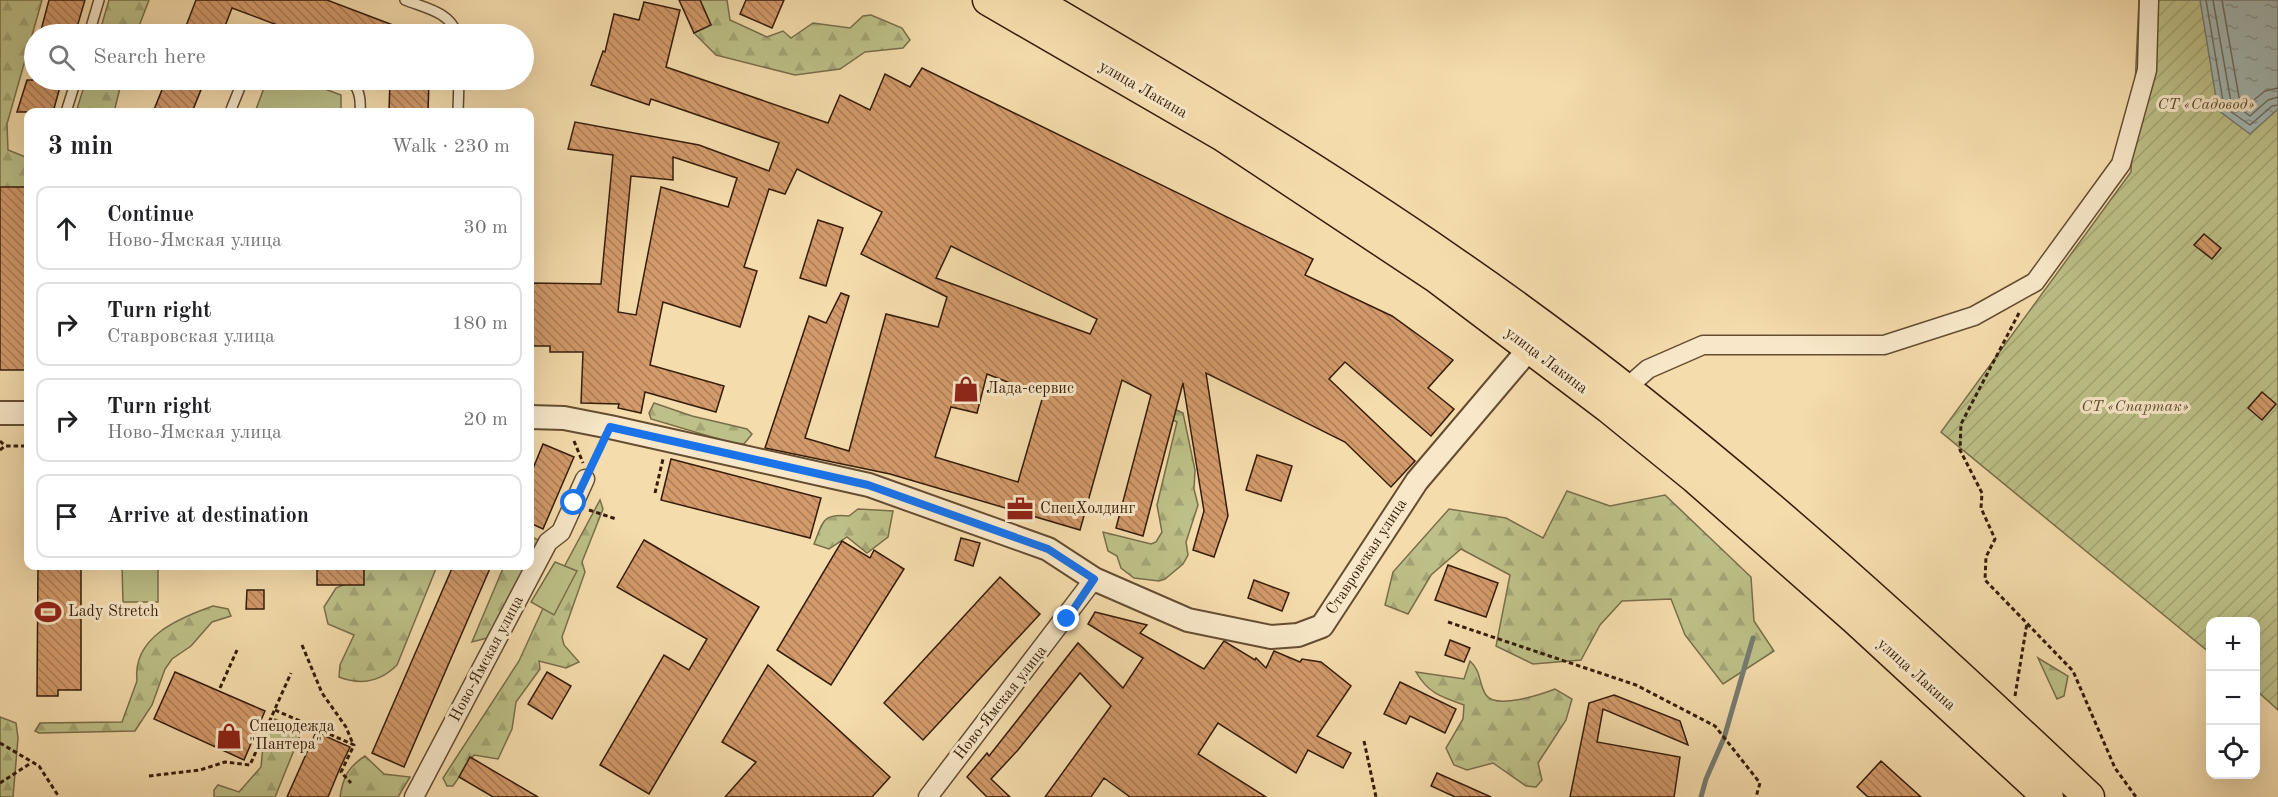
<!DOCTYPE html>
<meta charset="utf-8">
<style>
:root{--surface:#fff;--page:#f6f6f6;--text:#202124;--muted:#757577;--line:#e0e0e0}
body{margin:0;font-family:"Old Standard TT",serif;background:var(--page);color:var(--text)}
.controls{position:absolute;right:18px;bottom:18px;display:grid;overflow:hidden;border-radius:12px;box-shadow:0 6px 24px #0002}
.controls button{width:54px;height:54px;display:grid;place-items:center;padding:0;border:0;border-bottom:2px solid var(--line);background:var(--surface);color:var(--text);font:30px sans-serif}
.stop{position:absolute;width:18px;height:18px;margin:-14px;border:4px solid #1a73e8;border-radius:50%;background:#fff}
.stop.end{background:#1a73e8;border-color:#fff;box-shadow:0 2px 6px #0008}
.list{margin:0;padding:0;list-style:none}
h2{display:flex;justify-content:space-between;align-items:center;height:78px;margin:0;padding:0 24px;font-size:26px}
h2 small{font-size:20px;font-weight:400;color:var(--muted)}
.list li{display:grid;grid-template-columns:39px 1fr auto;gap:18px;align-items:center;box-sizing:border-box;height:84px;margin:0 12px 12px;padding:0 12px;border:2px solid var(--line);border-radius:12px}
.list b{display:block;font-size:22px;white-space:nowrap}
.list p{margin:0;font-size:20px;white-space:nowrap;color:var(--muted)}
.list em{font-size:20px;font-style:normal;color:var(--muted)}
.icon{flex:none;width:33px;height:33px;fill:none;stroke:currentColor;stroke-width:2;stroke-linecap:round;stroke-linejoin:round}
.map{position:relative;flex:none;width:2278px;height:797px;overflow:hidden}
.search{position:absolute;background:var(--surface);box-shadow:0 6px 24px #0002;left:24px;top:24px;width:510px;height:66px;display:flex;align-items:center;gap:15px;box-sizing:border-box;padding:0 21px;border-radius:33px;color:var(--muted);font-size:22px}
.panel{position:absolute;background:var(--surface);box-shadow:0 6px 24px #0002;left:24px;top:108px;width:510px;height:462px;border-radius:12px}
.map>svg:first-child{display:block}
.forest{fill:url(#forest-firs);stroke:#796e49;stroke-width:1.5}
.park{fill:#bdc088;stroke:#796e49;stroke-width:1.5}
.garden{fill:url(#garden-furrows);stroke:#796e49;stroke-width:1.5}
.water{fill:url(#water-ripples);stroke:#767b71;stroke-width:1.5}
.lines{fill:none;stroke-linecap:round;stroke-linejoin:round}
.shore{stroke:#6c6b60;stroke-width:1.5}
.stream{stroke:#767b71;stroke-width:5}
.building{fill:url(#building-back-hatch);stroke:#351d0a;stroke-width:1.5;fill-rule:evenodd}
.service-casing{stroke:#654d32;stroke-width:12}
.minor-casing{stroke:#654d32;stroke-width:21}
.tertiary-casing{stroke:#654d32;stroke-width:26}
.trunk-casing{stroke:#351d0a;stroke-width:33}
.path{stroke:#351d0a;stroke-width:3;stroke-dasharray:4.5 3;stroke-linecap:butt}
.service{stroke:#f8e8c9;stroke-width:9}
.minor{stroke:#f8e8c9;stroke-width:18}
.tertiary{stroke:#f8e8c9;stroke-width:22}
.trunk{stroke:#f5dcac;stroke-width:30}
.route{stroke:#1a73e8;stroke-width:8}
.labels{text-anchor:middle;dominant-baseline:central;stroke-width:6;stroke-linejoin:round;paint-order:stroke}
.street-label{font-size:16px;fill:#351d0a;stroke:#f8e8c9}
.park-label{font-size:16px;font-style:italic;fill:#5e4e30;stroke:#f8e8c9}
.poi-label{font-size:16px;fill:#351d0a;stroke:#f8e8c9;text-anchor:start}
</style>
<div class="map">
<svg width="2278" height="797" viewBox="0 0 2278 797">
<defs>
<pattern id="forest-firs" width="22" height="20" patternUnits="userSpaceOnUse" patternTransform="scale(1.5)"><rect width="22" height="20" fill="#bdc088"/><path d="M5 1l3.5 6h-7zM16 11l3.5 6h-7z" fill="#a3a574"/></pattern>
<pattern id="garden-furrows" width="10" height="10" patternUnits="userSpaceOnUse" patternTransform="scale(1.5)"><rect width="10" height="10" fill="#bdc088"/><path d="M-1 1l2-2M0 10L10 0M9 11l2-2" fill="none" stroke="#a3a574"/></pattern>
<pattern id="water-ripples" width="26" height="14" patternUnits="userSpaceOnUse" patternTransform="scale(1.5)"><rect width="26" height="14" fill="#a2b9b6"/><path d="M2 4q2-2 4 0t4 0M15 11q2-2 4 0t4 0" fill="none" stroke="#859692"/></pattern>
<pattern id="building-back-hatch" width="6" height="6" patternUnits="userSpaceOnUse" patternTransform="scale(1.5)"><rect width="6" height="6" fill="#d39a6b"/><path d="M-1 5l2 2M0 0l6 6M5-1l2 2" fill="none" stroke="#ac7d56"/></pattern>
</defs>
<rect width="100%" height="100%" fill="#f5dcac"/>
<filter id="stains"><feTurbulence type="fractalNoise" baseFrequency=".00333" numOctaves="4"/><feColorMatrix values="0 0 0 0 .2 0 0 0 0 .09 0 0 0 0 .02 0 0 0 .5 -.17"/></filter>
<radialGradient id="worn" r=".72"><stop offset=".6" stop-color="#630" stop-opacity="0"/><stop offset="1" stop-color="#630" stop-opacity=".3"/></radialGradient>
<g class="forest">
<path d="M0 0H42L7 124 8 150 28 158V193H0Z"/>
<path d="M109 0H149L136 34H99Z"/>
<path d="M700 0H727L730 20 767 37 783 31 791 38 813 23 850 28 863 16 871 15 902 28 910 40 903 48 865 52 840 69 795 75 716 55 694 33 711 25Z"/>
<path d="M86 80H122L114 112H76Z"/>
<path d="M1154 399 1183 413 1195 470 1194 489 1198 505 1186 542 1188 555 1183 564 1165 579 1159 581 1134 578 1121 568 1117 556 1108 551 1103 532 1151 544 1156 542 1162 532 1157 505 1177 422 1154 410Z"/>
<path d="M654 403 692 416 747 429 752 434 744 444 732 443 651 419 649 413Z"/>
<path d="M1567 491 1610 506 1665 495 1751 577 1754 621 1774 651 1723 684 1685 635 1671 599 1622 601 1600 625 1581 660 1533 664 1496 646 1510 575 1461 549 1431 575 1408 614 1385 605 1393 572 1449 509 1506 518 1543 538Z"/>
<path d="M600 500 603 509 582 562 585 572 562 637 564 645 579 662 566 668 539 661 540 669 516 702 512 729 498 759 474 755 453 786H447L443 778 519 661 550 593Z"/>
<path d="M858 509 893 511 888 537 867 553 847 537 829 549 814 544C823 522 822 513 849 516Z"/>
<path d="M530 536 544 543 487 638 472 642 504 566H530Z"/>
<path d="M354 566H437L397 665C381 681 362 686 339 677L340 665 354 635 328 624 324 607 336 588 355 580 357 570Z"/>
<path d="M213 606 228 609 231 616 212 622 191 646 172 659 165 669 152 705 135 731 39 733 35 731 40 723 122 722 137 681C132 637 179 618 213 606Z"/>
<path d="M2038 658 2068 676 2064 696 2057 699Z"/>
<path d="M1470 661C1482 672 1478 683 1486 695 1496 710 1542 694 1555 689L1572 699 1566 720 1538 763 1542 780 1536 787 1526 786 1493 763 1467 770 1454 765 1446 748 1463 719 1464 705C1441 697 1428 693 1416 672L1464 679Z"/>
<path d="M0 717 16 723 18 738 13 797H0Z"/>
<path d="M275 719 301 733 275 797H214V790L218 785 239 792 261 767 264 735Z"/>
<path d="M365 756 384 774 410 777 398 797H340C343 777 348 767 365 756Z"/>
</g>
<g class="park">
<path d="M267 80H301L341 95V112H255Z"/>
<path d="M555 562 577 571 554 615 531 602Z"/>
<path d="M122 566H158V602H123Z"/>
</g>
<path class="garden" d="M2139 0H2278V710L2256 690V622H2210V653L1941 432 2131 172Z"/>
<path class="water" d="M2200 0H2278V109L2250 134 2218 110Z"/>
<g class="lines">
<g class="shore">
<path d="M2206 0 2224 107 2250 125 2272 106 2278 105"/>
<path d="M2213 0 2231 102 2250 116 2268 100 2278 97"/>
<path d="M2222 0 2239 97 2249 104 2265 91 2278 88"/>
</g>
<path class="stream" d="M1701 797 1706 779 1724 738 1753 638"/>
</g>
<g class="building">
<path d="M49 0H85L75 34H40Z"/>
<path d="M196 0H327L414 33 301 34 232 8 222 34H183Z"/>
<path d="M679 0H700L711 25 694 33Z"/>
<path d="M746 0H784L772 28 740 14Z"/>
<path d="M644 2 680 10 666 67 828 123 840 95 870 110 885 74 910 87 922 68 1313 259 1305 275 1392 316 1453 360 1428 388 1454 409 1431 436 1345 362 1329 379 1415 461 1391 487 1345 442 1206 373 1228 516 1214 557 1193 550 1204 511 1183 383 1143 536 1116 528 1151 395 1122 380 1080 530 890 474 765 448 809 316 826 323 841 293 849 296 805 438 849 451 886 314 938 327 947 297 861 254 882 212 797 169 785 194 769 189 744 267 757 271 740 327 663 302 650 365 724 386 716 412 645 392 641 413 618 408 619 404 581 403 583 352H550V346H530V283L601 284 613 155 568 149 575 122 699 145 769 171 779 143 651 99 649 105 591 85 603 51 605 52 614 14 639 20ZM673 157 737 178 728 207 661 187 636 315 618 312 631 176 673 180ZM951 246 1097 319 1090 334 936 278ZM987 374 1043 396 1018 482 935 457 951 407 977 413Z"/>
<path d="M27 80H62L53 112H17Z"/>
<path d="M166 80H205L192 112H153Z"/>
<path d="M390 80H429L428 112H389Z"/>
<rect x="0" y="187" width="28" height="183"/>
<path d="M818 220 843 228 826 286 800 278Z"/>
<path d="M2204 234 2221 248 2212 259 2194 245Z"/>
<path d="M2262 392 2276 404 2262 420 2248 408Z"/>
<path d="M543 444 574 457 543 529 530 523V476Z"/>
<path d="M1257 455 1292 466 1281 501 1246 490Z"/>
<path d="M671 459 821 498 810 538 661 500Z"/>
<path d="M961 538 980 543 973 566 955 560Z"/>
<path d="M644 540 759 607 649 794 600 765 664 655 689 670 707 639 617 587Z"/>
<path d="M842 541 870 558 874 550 904 569 831 685 777 650Z"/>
<path d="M1448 565 1498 583 1486 617 1435 600Z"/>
<path d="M38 566H81V690H58V696H37Z"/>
<rect x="317" y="566" width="47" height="19"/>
<path d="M453 566H491L404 767 372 753Z"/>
<path d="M1000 577 1040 614 923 740 884 703Z"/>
<path d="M1254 580 1289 593 1282 611 1248 598Z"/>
<path d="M247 590H264V609H246Z"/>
<path d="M1095 612 1147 625 1140 633 1204 669 1224 641 1255 660 1256 658 1266 668 1274 651 1300 662 1302 659 1321 662 1351 686 1317 736 1351 753 1343 768 1308 750 1296 773 1218 723 1198 754 1266 797H1130L1104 778 1091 797H1045L1111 706 1080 673 1018 750 991 779 1010 797H987L967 777 987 753 989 756 1078 643 1123 688 1143 658 1088 624Z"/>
<path d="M1450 640 1470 648 1464 662 1445 655Z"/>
<path d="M768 665 890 777 872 797H725L756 762 722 742Z"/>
<path d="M175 672 265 711 244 760 154 719Z"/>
<path d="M547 672 571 686 552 719 528 704Z"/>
<path d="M1400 682 1456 709 1445 733 1410 716 1406 724 1384 714Z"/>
<path d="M1614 695 1680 721 1688 745 1603 709 1597 742 1680 757 1674 797H1570L1589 703Z"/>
<path d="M316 732 350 747 340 768 328 797H287Z"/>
<path d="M470 757 538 797H493L459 777Z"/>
<path d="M1881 761 1921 797H1868L1857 787Z"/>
<path d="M1437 773 1491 797H1455L1431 786Z"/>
</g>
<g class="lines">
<g class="service-casing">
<g id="service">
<path d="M405 0C425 8 450 12 457 34"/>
<path d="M89 34 99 0"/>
<path d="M350 80C360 88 361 100 360 112"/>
<path d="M66 112 76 80"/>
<path d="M230 112 243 80"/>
<path d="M458 112 459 80"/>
</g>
</g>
<g class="minor-casing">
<g id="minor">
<path d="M1624 390 1648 369 1703 345H1884L1974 316 2035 282 2121 164 2147 70 2149 0"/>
<path d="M414 797 548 542 561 532 585 479"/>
<path d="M928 797 1094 579"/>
</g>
</g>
<g class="tertiary-casing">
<g id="tertiary">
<path d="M0 413H28"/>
<path d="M530 417 564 418 610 427 869 485 1048 549 1094 579 1188 620 1271 637 1298 635 1322 626 1417 481 1529 349"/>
</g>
</g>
<g class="trunk-casing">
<g id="trunk">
<path d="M988 0 1223 136 1437 278 1609 408 1695 478 1855 619 2048 797"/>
<path d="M1033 0C1175 83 1316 167 1452 261 1681 418 1888 607 2089 797"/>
</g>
</g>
<g class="path">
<path d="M2019 313 1961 424 1960 450 1982 493 1981 508 1995 539 1986 557 1985 580 2073 671 2115 768 2136 797"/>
<path d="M0 441 5 446"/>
<path d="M574 441 583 463"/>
<path d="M0 450 5 446H28"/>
<path d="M592 464 601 446"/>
<path d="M655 493 663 459"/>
<path d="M589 510 616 519"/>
<path d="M1448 622 1636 685 1715 726 1760 783 1756 797"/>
<path d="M302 645 322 693 346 727 353 744"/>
<path d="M220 688 237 650"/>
<path d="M2015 696 2027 623"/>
<path d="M275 710 354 745 341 772 351 783"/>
<path d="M1364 741 1376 797"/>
<path d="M0 743 39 766 59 797"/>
<path d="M149 776 200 770 225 762 250 765 291 673"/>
<path d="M0 783 31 763"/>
</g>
<use href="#service" class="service"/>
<use href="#minor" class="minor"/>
<use href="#tertiary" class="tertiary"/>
<use href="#trunk" class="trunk"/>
</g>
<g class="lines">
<path class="route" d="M574 503 610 427 868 485 1048 549 1094 579 1067 619"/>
</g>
<defs>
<g id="shop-bare" transform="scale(2.07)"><path d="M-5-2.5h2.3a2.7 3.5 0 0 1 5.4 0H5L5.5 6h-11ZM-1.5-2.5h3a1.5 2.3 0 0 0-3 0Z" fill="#8f2418" stroke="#f8e8c9" stroke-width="2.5" paint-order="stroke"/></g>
<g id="office-bare" transform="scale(2.07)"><path d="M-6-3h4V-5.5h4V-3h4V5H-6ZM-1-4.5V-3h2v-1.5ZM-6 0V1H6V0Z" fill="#8f2418" stroke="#f8e8c9" stroke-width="2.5" paint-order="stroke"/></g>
<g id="stadium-bare" transform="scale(2.07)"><path d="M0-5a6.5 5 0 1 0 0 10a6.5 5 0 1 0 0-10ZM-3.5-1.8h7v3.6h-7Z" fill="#8f2418" stroke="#f8e8c9" stroke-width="2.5" paint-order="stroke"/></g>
</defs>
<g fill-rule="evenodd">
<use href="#shop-bare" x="966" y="389"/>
<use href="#office-bare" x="1020" y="509"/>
<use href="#stadium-bare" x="48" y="612"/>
<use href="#shop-bare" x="229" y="736"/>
</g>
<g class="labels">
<g class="street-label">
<text transform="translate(1143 90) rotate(30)">улица Лакина</text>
<text transform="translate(1546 361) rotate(37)">улица Лакина</text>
<text transform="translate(1367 557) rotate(-57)">Ставровская улица</text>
<text transform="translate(487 659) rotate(-62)">Ново-Ямская улица</text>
<text transform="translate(1916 675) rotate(42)">улица Лакина</text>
<text transform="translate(1001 703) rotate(-52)">Ново-Ямская улица</text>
</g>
<g class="park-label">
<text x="2206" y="105">СТ «Садовод»</text>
<text x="2135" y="407">СТ «Спартак»</text>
</g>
<g class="poi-label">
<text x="986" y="389">Лада-сервис</text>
<text x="1040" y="509">СпецХолдинг</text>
<text x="68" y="612">Lady Stretch</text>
<text x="249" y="727">Спецодежда<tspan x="249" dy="18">"Пантера"</tspan></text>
</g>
</g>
<rect width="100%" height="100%" filter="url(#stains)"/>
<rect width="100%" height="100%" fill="url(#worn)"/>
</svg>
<div class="controls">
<button>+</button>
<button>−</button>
<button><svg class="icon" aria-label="locate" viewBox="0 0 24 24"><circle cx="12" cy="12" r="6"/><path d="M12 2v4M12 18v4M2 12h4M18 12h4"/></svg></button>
</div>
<div class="stop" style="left:574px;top:503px"></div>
<div class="stop end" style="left:1067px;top:619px"></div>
<div class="search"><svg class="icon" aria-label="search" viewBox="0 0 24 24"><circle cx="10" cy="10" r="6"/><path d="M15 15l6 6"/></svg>Search here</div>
<section class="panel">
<h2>3 min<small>Walk · 230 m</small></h2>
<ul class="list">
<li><svg class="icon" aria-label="ahead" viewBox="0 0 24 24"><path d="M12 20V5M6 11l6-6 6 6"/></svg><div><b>Continue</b><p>Ново-Ямская улица</p></div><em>30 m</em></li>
<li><svg class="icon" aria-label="right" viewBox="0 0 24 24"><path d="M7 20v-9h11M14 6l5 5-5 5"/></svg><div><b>Turn right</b><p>Ставровская улица</p></div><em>180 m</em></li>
<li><svg class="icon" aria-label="right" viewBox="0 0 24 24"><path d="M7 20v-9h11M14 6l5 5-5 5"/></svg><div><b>Turn right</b><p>Ново-Ямская улица</p></div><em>20 m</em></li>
<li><svg class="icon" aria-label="arrive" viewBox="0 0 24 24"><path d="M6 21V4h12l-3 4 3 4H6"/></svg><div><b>Arrive at destination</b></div></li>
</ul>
</section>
</div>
